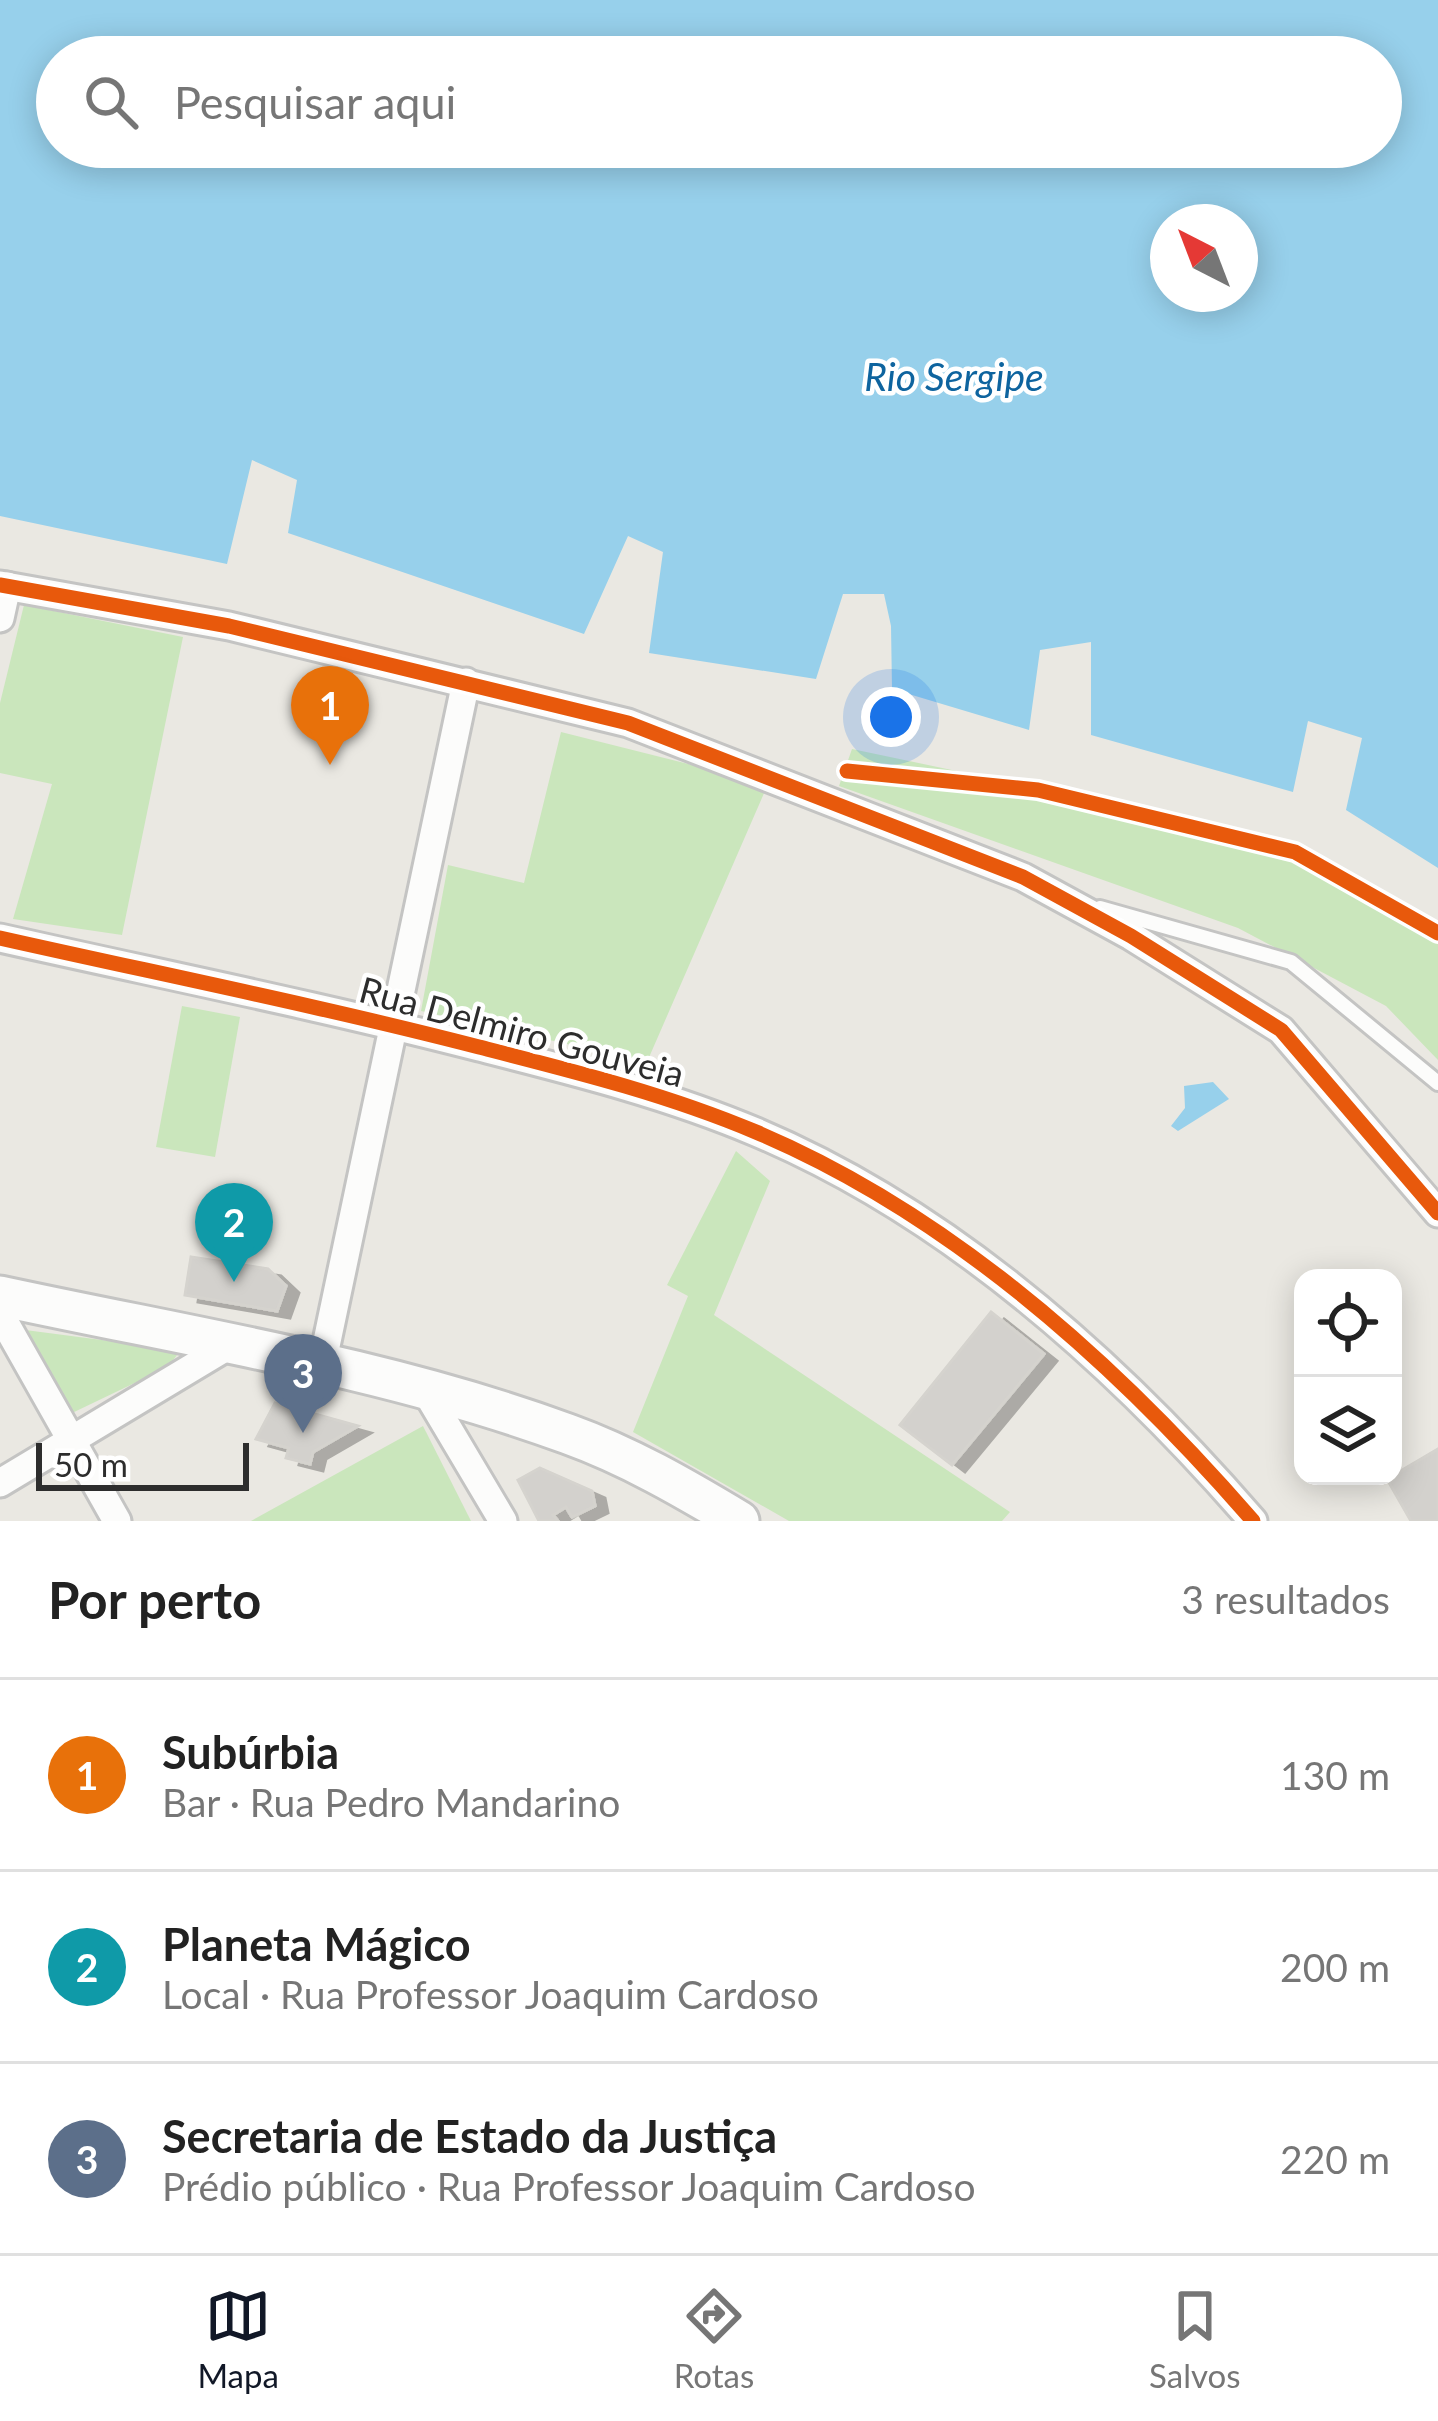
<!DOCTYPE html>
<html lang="pt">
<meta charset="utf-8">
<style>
:root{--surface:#fff;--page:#f6f6f6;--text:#222;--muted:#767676;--line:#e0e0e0;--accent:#111827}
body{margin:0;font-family:Lato,sans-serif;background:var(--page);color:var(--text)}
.controls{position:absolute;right:36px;bottom:36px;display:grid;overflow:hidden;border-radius:24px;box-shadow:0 6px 30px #0003}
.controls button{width:108px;height:108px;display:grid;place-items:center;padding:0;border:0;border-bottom:3px solid var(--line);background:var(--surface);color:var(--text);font:60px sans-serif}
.compass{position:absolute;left:1150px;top:204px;width:108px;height:108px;border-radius:50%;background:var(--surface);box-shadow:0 6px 30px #0003;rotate:318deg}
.scale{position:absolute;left:36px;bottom:30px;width:213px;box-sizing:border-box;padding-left:12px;border:6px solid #2d2d2d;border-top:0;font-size:33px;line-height:42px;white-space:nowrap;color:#2d2d2d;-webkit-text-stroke:9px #fff;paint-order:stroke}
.you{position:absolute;left:891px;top:717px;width:42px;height:42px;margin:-30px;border:9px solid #fff;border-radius:50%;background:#1a73e8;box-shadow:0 0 0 18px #1a73e833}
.badge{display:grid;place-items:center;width:78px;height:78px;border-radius:50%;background:var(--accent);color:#fff;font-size:39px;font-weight:700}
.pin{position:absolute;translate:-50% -99px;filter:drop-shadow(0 3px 6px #0008)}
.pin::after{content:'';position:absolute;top:63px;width:42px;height:36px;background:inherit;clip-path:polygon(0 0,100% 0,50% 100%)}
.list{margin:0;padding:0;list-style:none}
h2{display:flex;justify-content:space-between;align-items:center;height:156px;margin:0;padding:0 48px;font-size:51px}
h2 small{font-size:39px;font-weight:400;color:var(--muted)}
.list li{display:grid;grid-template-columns:78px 1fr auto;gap:36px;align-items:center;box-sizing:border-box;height:192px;padding:0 48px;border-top:3px solid var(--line)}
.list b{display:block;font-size:45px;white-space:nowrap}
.list p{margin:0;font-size:39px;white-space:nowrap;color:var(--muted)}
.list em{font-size:39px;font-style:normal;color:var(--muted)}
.icon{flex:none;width:66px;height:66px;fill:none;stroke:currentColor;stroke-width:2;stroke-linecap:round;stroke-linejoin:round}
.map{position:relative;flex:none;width:1438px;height:1521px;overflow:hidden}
.search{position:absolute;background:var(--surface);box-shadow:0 6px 30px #0003;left:36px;right:36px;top:36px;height:132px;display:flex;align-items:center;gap:30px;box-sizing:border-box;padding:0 42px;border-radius:66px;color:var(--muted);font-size:45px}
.sheet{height:732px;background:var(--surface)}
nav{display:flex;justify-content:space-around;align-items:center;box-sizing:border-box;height:168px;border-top:3px solid var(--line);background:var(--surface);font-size:33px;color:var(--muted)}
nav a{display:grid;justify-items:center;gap:6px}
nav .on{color:var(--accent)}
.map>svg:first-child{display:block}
.green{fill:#cae6bc}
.water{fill:#97d0eb;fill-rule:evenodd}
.building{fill:#d3d1cd;stroke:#d5d3ce;stroke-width:3;filter:url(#shadow)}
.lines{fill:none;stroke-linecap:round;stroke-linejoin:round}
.lane-casing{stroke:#c4c4c3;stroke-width:20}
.street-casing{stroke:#c4c4c3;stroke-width:33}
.secondary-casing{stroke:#c4c4c3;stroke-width:45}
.lane{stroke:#fcfcfb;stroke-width:14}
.street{stroke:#fcfcfb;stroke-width:27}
.secondary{stroke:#fcfcfb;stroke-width:39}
.cycleway-casing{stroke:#fff;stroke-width:22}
.cycleway{stroke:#e8590c;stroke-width:15}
.labels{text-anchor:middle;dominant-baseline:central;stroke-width:9;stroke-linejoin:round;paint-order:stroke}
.street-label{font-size:36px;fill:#2d2d2d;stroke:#fff}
.water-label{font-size:39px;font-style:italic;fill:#0e649f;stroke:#fff}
</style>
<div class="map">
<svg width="1438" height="1521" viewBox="0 0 1438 1521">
<defs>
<filter id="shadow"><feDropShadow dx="13" dy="7" stdDeviation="0" flood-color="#0004"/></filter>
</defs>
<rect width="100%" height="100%" fill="#eae8e2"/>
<g class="green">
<path d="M24 605 183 637 122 935 13 919 52 784 0 773V703Z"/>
<path d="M561 732 768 784 647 1062 421 1011 448 865 524 883Z"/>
<path d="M852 749 1261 835 1438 940V1060L1386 1006 1238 928 839 786Z"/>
<path d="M182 1006 240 1017 215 1157 156 1147Z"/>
<path d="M736 1151 770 1181 714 1315 1010 1512 1002 1521H789L633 1432 688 1296 667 1285Z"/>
<path d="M10 1328 163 1348 177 1355 168 1367 70 1414Z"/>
<path d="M423 1426 471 1521H251Z"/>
</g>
<g class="water">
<path d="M0 0H1438V868L1346 810 1362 738 1308 721 1293 792 1091 735V642L1040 650 1029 730 892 689 891 626 884 594H843L816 679 649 653 663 552 628 536 584 634 288 533 297 480 252 460 227 564 0 516ZM1381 57V147H57V57ZM1240 222V294H1168V222Z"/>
<path d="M1213 1082 1229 1099 1178 1131 1171 1126 1185 1108 1184 1086Z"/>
</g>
<g class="building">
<path d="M191 1257 268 1269 286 1286 277 1311 185 1295Z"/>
<path d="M991 1312 1044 1354 952 1465 900 1425Z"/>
<path d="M275 1403 358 1426 313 1452 310 1464 286 1458 289 1448 256 1439Z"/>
<path d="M1438 1449V1521H1411L1387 1479Z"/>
<path d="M540 1468 592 1491 595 1506 572 1517 566 1507 553 1515 558 1521H539L518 1480Z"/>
</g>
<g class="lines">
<g class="lane-casing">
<path id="lane" d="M1100 908 1291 962 1438 1083"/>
</g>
<g class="street-casing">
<g id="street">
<path d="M0 585 229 626 628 723 1023 877 1131 936 1281 1030 1438 1213"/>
<path d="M0 618 7 586"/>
<path d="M0 938C160 974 320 1006 479 1047 573 1071 666 1094 756 1132 950 1214 1117 1364 1253 1521"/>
<path d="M0 1314 117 1521"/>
<path d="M322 1365 466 682"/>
<path d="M427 1393 503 1521"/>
<path d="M0 1483 228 1346"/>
</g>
</g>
<g class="secondary-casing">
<path id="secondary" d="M0 1296C189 1337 386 1367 568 1434 629 1456 684 1488 739 1521"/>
</g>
<use href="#lane" class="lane"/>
<use href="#street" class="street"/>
<use href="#secondary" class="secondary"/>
<g class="cycleway-casing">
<g id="cycleway">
<path d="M0 585 229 626 628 723 1023 877 1131 936 1281 1030 1438 1213"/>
<path d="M847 771 1038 790 1295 852 1438 933"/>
<path d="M0 938C160 974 320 1006 479 1047 573 1071 666 1094 756 1132 950 1214 1117 1364 1253 1521"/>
</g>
</g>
<use href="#cycleway" class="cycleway"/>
</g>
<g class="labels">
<g class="street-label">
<text transform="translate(522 1031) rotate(15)">Rua Delmiro Gouveia</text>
</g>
<g class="water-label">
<text x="954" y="376">Rio Sergipe</text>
</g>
</g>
</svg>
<div class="controls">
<button><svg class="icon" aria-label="locate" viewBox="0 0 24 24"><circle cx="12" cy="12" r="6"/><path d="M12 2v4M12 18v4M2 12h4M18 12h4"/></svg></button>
<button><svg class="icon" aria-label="layers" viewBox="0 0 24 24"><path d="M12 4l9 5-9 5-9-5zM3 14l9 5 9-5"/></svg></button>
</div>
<svg class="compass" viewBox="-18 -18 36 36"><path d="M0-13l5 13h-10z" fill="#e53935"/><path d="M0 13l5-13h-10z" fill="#767676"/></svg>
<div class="scale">50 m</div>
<div class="you"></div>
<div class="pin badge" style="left:330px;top:765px;background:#e8710a">1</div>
<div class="pin badge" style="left:234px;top:1282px;background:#0f9aa8">2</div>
<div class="pin badge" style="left:303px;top:1433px;background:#5c6f8a">3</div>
<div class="search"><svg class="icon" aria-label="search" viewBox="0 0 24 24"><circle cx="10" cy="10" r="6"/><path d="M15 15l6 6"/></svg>Pesquisar aqui</div>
</div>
<section class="sheet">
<h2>Por perto<small>3 resultados</small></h2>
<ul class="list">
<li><span class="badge" style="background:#e8710a">1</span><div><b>Subúrbia</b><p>Bar · Rua Pedro Mandarino</p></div><em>130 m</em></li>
<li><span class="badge" style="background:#0f9aa8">2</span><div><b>Planeta Mágico</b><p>Local · Rua Professor Joaquim Cardoso</p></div><em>200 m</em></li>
<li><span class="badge" style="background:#5c6f8a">3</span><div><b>Secretaria de Estado da Justiça</b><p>Prédio público · Rua Professor Joaquim Cardoso</p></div><em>220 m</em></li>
</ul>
</section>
<nav>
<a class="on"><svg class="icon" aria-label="map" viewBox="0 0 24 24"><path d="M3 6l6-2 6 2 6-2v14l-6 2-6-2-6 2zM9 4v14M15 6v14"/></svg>Mapa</a>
<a><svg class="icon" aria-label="directions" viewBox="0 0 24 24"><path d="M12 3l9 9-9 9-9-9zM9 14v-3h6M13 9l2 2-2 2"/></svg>Rotas</a>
<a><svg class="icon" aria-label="saved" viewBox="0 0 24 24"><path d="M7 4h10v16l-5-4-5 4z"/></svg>Salvos</a>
</nav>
